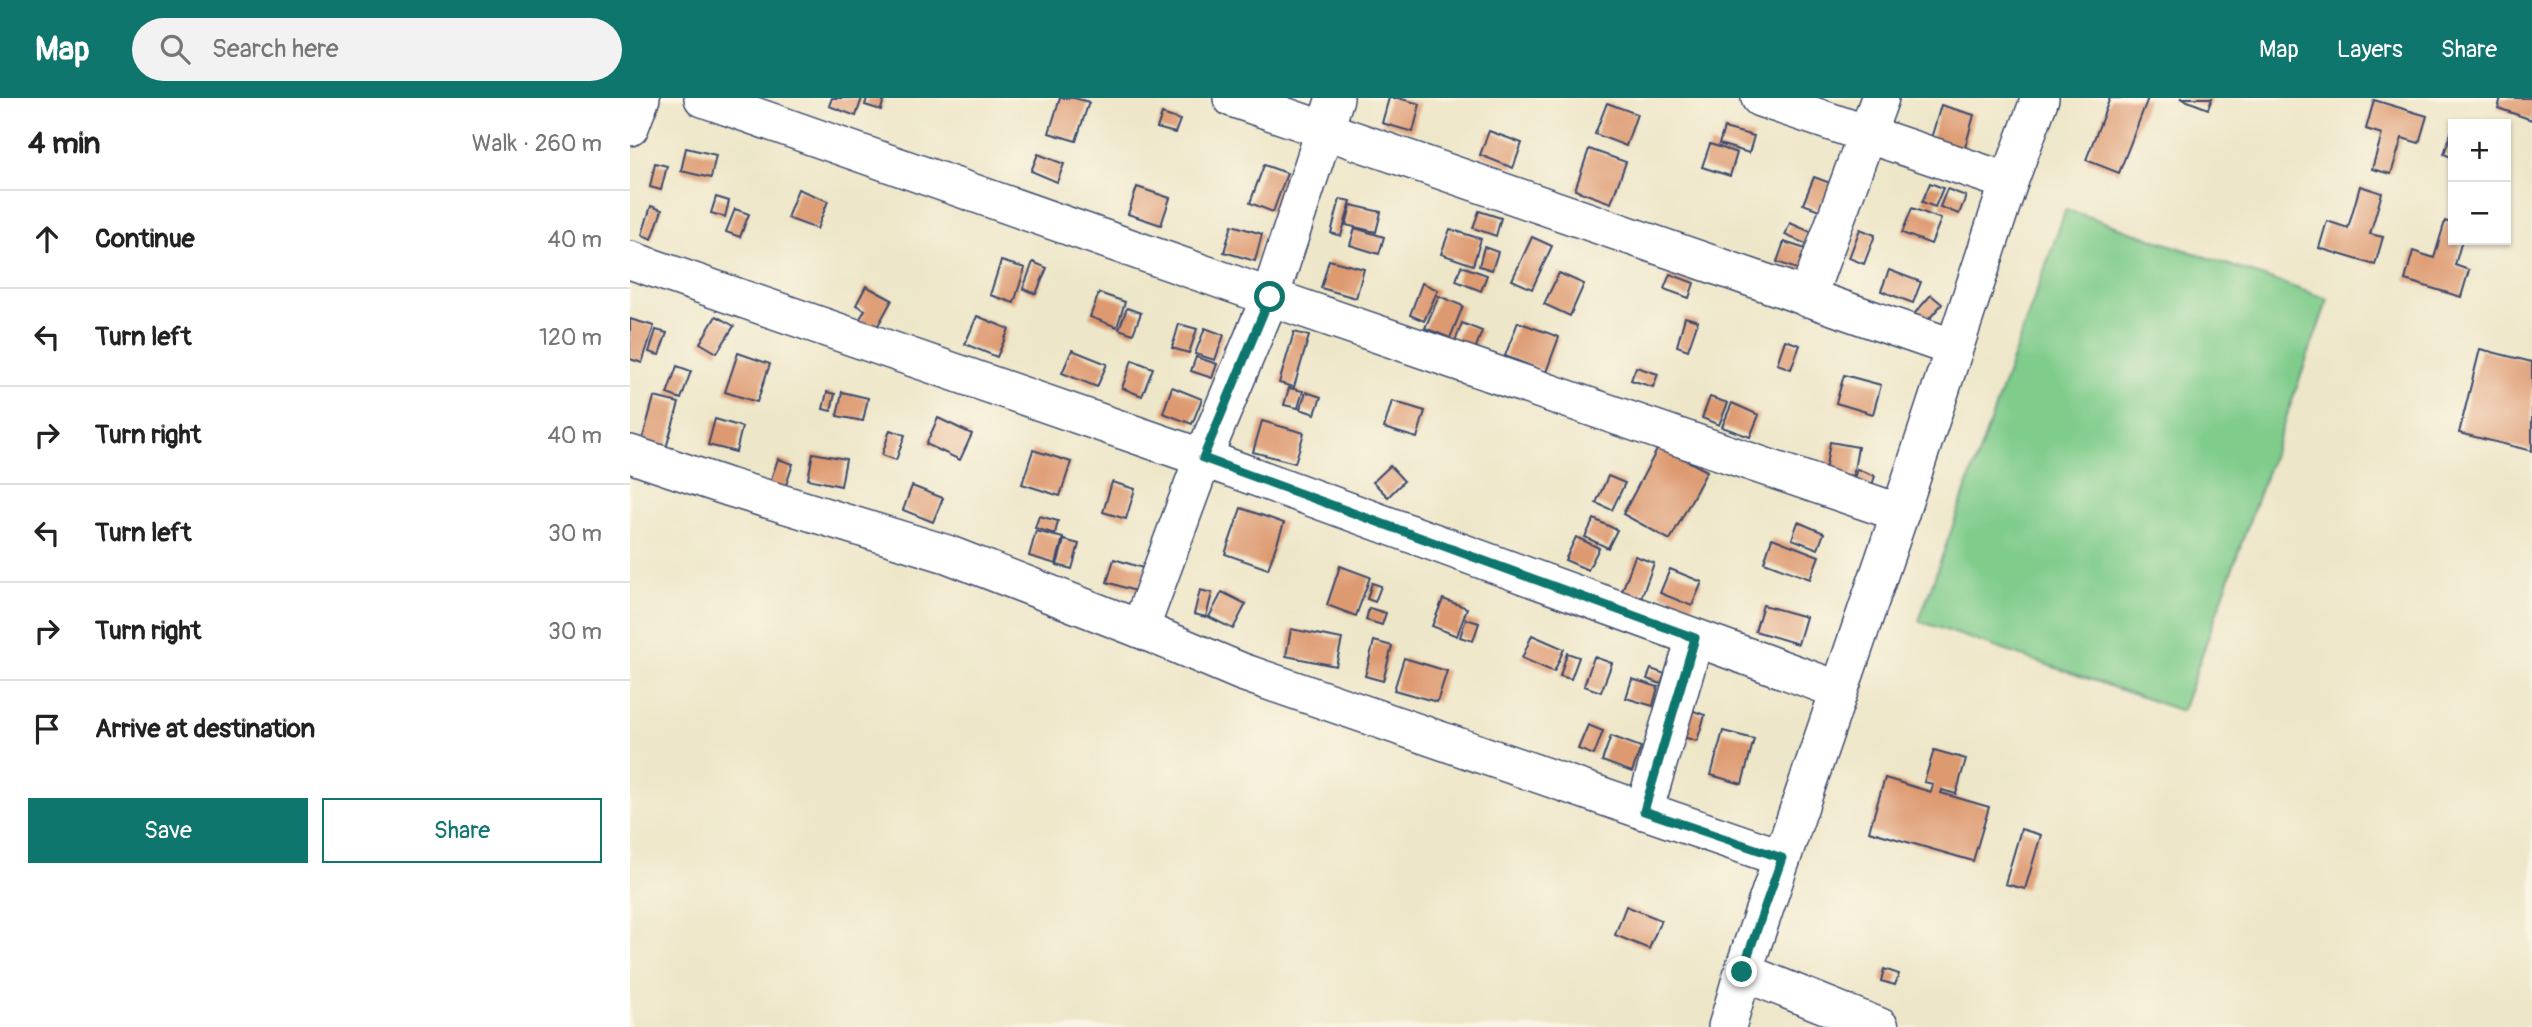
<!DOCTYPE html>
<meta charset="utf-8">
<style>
:root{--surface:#fff;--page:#f2f2f2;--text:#222;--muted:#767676;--line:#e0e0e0;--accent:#0f766e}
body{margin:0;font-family:Pangolin,sans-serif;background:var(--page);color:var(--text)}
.controls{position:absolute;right:21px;top:21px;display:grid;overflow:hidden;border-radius:0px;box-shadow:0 2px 5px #0004}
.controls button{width:63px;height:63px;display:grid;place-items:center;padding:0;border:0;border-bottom:2px solid var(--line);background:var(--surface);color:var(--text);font:35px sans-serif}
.stop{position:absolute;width:21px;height:21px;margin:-16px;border:5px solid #0f766e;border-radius:50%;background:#fff}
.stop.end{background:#0f766e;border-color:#fff;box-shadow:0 2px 7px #0008}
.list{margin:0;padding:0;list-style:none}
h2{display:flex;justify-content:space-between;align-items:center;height:91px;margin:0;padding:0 28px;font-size:30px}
h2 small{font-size:23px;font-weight:400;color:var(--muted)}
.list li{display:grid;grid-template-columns:46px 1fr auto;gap:21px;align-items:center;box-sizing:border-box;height:98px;padding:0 28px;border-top:2px solid var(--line)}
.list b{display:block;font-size:26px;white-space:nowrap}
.list em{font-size:23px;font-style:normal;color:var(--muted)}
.actions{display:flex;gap:14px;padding:21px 28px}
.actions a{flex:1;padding:16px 0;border:2px solid var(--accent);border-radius:0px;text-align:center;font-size:24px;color:var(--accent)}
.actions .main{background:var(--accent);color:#fff}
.icon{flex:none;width:38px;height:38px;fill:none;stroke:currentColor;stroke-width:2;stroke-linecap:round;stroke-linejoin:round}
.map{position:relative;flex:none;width:1902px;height:929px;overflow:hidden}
header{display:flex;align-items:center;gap:42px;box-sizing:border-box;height:98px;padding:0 35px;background:var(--accent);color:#fff}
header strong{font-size:33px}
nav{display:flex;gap:38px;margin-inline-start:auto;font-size:24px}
.search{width:490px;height:63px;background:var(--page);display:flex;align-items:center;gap:18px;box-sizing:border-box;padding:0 24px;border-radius:38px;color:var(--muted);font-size:26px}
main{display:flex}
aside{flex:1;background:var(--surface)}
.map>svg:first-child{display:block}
.green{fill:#7fcc8b;stroke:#4d7e74;stroke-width:2}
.building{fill:#dd996f}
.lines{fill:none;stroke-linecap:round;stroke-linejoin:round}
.minor-casing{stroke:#3a4a6e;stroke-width:40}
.minor{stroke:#fff;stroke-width:37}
.route{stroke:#0f766e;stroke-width:9}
</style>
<header>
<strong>Map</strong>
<div class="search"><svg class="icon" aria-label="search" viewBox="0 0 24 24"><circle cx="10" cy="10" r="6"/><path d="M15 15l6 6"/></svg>Search here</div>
<nav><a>Map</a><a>Layers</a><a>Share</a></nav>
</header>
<main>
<aside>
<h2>4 min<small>Walk · 260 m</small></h2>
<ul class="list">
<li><svg class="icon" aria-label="ahead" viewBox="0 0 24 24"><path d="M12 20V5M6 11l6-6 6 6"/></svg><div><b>Continue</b></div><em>40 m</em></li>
<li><svg class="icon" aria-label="left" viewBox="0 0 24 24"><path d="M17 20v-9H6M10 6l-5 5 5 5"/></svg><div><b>Turn left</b></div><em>120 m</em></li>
<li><svg class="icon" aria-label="right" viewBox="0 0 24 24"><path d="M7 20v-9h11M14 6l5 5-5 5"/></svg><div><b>Turn right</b></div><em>40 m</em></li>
<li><svg class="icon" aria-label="left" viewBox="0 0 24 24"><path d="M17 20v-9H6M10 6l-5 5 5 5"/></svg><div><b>Turn left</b></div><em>30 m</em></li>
<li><svg class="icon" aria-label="right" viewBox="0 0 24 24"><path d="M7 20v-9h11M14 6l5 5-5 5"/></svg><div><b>Turn right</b></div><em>30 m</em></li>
<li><svg class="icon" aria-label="arrive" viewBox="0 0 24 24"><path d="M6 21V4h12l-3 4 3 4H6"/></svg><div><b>Arrive at destination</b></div></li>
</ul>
<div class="actions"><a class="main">Save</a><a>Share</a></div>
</aside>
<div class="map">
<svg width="1902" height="929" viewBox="0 0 1902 929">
<rect width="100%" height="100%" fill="#fcf5e5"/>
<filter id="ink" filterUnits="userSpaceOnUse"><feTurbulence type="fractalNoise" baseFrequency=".0143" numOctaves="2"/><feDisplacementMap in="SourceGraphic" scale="14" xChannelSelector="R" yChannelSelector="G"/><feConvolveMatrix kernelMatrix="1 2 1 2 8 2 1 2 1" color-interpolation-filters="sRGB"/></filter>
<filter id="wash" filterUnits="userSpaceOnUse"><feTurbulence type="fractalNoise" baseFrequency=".00686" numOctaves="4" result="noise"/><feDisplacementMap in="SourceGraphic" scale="28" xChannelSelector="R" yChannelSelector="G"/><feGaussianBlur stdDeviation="1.57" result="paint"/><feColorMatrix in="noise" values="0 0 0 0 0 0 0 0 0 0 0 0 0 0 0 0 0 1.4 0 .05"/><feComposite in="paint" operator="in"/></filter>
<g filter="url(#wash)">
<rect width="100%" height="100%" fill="#ede6c8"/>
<path class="green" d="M1436 111 1698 201 1552 613 1289 523Z"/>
<g id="blocks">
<g class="building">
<path d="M202 0H232L226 18 199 8Z"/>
<path d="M237 0H254L251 12 235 7Z"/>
<path d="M430 0H444L459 4 446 43 419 35Z"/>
<path d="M759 0H768L790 6 783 34 752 25Z"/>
<path d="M1480 0H1518L1489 75 1456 62Z"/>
<path d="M1550 0H1582L1578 11Z"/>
<path d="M1871 0H1902V22L1868 10Z"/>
<path d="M1744 2 1797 18 1789 45 1772 40 1761 76 1742 71 1752 36 1736 31Z"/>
<path d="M977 5 1007 16 996 48 965 36Z"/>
<path d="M1311 7 1344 17 1334 53 1300 44Z"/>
<path d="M532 16 550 22 545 35 527 30Z"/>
<path d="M1823 29V60L1814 56Z"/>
<path d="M1094 30 1124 38 1119 55 1089 46Z"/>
<path d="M859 33 892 45 883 70 850 57Z"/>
<path d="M1080 46 1107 55 1100 78 1072 69Z"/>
<path d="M56 50 86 57 81 80 51 73Z"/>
<path d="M959 51 996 64 981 105 945 92Z"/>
<path d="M408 56 434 66 427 84 401 73Z"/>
<path d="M25 65 37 68 31 92 20 89Z"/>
<path d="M634 67 657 75 643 114 620 105Z"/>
<path d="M1184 79 1211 89 1200 116 1173 106Z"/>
<path d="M1300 85 1313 90 1305 109 1292 104Z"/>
<path d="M1730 88 1752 95 1740 136 1753 139 1745 167 1689 150 1697 123 1718 130Z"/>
<path d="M507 89 540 100 531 127 498 116Z"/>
<path d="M168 91 198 103 187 131 157 120Z"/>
<path d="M1317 91 1336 98 1329 116 1310 109Z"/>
<path d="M86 99 99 103 95 119 81 115Z"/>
<path d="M710 101 721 103 711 138 701 135Z"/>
<path d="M721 107 751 114 746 134 716 127Z"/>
<path d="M21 108 32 112 22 141 12 137Z"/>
<path d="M1282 110 1311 121 1301 146 1272 135Z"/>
<path d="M105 111 119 116 110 139 96 134Z"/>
<path d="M849 113 871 120 866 138 843 130Z"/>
<path d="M1815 123 1823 126V142H1832L1825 167 1839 172 1831 199 1775 182 1783 153 1804 160Z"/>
<path d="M1160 125 1188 137 1183 149 1155 137Z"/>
<path d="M602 127 632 136 625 163 594 154Z"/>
<path d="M725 130 754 139 749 156 720 147Z"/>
<path d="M820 131 851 141 843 167 811 156Z"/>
<path d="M1230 131 1245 137 1234 166 1219 160Z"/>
<path d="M902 139 922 148 902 191 882 182Z"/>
<path d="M1154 144 1185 154 1178 175 1147 164Z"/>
<path d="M854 149 868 154 862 172 849 168Z"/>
<path d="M699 162 734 171 726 200 691 190Z"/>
<path d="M371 163 395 170 384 205 360 197Z"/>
<path d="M403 164 417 170 406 196 393 191Z"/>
<path d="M831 168 857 177 851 193 826 183Z"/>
<path d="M1259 172 1291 184 1283 205 1251 193Z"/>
<path d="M929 175 954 186 940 218 914 206Z"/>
<path d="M1040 176 1064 185 1059 200 1034 191Z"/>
<path d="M792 185 808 192 794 223 780 217Z"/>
<path d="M236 188 262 202 245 233 228 224 235 212 226 207Z"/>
<path d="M469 195 495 204 487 229 460 219Z"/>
<path d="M1301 197 1312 206 1287 235 1276 225Z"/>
<path d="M809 198 833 208 820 240 795 230Z"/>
<path d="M497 210 511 215 503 236 489 231Z"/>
<path d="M86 218 104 228 87 255 70 245Z"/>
<path d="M347 218 379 231 367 259 335 246Z"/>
<path d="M1055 219 1068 223 1058 252 1047 248Z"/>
<path d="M0 221 24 228 12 265 0 261Z"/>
<path d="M888 224 929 239 916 274 875 258Z"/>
<path d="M832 225 852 233 840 265 820 257Z"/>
<path d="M549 226 567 231 559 255 542 250Z"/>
<path d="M575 230 594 237 585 262 565 256Z"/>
<path d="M26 232 37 235 29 257 19 254Z"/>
<path d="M664 234 679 238 664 289 649 285Z"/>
<path d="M1155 242 1170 247 1161 271 1147 266Z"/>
<path d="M1850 251 1902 264V353L1829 335Z"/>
<path d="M442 252 477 266 467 289 432 275Z"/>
<path d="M108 255 140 266 127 304 95 294Z"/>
<path d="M566 259 587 266 582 280 561 273Z"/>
<path d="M502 262 523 270 512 298 492 290Z"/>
<path d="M47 268 61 273 51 301 37 296Z"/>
<path d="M1006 269 1028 276 1023 289 1001 282Z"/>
<path d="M1214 277 1251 287 1243 316 1206 305Z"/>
<path d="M542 289 572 301 562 326 533 315Z"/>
<path d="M659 290 673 293 668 310 654 307Z"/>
<path d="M197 294 205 296 201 313 193 311Z"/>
<path d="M212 294 238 300 233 323 207 318Z"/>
<path d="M676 294 691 299 685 316 670 311Z"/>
<path d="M24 299 49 305 34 357 10 350Z"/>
<path d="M1080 299 1098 305 1089 327 1072 320Z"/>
<path d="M762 303 795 313 787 340 754 330Z"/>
<path d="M1102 305 1129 317 1120 339 1092 329Z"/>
<path d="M308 320 342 336 330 362 296 346Z"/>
<path d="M85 321 112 329 106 354 78 347Z"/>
<path d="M632 323 674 335 665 365 623 354Z"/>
<path d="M260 332 275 337 266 362 252 357Z"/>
<path d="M1200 344 1228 349 1223 378 1195 373Z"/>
<path d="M1029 348 1077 373 1040 442 993 416Z"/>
<path d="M403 352 441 364 430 398 392 386Z"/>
<path d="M183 355 216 361 211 388 178 381Z"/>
<path d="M148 361 163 366 153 396 138 390Z"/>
<path d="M760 368 774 383 758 399 743 384Z"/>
<path d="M1227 371 1245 378 1241 390 1223 383Z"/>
<path d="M978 378 995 385 982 412 966 405Z"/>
<path d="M482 384 505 391 496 421 473 414Z"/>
<path d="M282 388 313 400 303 424 273 412Z"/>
<path d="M611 410 654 425 638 471 595 456Z"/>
<path d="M409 418 428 423 425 436 405 430Z"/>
<path d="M964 421 987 432 978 450 955 439Z"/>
<path d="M1168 424 1194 435 1188 451 1162 441Z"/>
<path d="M406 433 433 440 426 466 399 458Z"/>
<path d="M946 439 969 450 958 472 935 462Z"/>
<path d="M1142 440 1189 458 1180 481 1134 464Z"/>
<path d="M434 442 449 446 442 471 427 467Z"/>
<path d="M1005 458 1024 465 1006 514 987 507Z"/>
<path d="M484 461 516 471 508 494 477 484Z"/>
<path d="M710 468 740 479 726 518 697 507Z"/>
<path d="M1040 471 1072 484 1062 508 1030 495Z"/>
<path d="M742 485 751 488 745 504 737 501Z"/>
<path d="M570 492 582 495 576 519 564 516Z"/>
<path d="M592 494 616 506 603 531 579 519Z"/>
<path d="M813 501 837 510 827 538 802 528Z"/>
<path d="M1133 507 1176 519 1168 546 1125 533Z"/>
<path d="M739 510 756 515 752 527 736 522Z"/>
<path d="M836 521 849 525 843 543 830 539Z"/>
<path d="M661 531 712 541 706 568 656 558Z"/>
<path d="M902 537 934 551 924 574 892 560Z"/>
<path d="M744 543 762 548 753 583 735 578Z"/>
<path d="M937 555 949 559 941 581 930 578Z"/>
<path d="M964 559 982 565 971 594 954 588Z"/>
<path d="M774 560 817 573 807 604 764 592Z"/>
<path d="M1021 571 1035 576 1031 586 1017 581Z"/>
<path d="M1002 581 1028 589 1023 608 996 600Z"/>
<path d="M1061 612 1075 617 1067 643 1053 639Z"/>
<path d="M958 627 973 633 964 657 948 651Z"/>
<path d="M1093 633 1124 641 1112 686 1081 677Z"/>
<path d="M981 638 1011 649 1002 674 972 663Z"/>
<path d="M1304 652 1336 661 1326 696 1312 692 1311 695 1359 709 1343 763 1239 733 1255 680 1301 694 1303 686 1294 684Z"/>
<path d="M1391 731 1411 737 1395 791 1375 786Z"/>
<path d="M996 808 1031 822 1019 851 985 837Z"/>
<path d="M1254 871 1269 876 1265 887 1251 883Z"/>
</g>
</g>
</g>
<g filter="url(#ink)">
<use href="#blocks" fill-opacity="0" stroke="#3a4a6e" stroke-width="2"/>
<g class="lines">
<g class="minor-casing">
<g id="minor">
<path d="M73 0 640 199 1270 415"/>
<path d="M602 0 1324 250"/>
<path d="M1130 0 1379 84"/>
<path d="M0 29 11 0"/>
<path d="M0 162 573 360 1209 592"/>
<path d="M1177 200 1250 0"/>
<path d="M0 356 98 389 317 456 510 531 612 574 1152 760"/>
<path d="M510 531 573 360 640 199 705 0"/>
<path d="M1014 713 1065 540"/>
<path d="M1113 874 1250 929"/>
<path d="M1097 929 1113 874 1270 415 1379 84 1410 0"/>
</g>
</g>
<use href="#minor" class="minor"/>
</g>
</g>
<g class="lines" filter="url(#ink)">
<path class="route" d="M640 199 573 360 1065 540 1014 713 1152 760 1112 874"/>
</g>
</svg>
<div class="controls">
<button>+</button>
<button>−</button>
</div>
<div class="stop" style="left:640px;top:199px"></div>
<div class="stop end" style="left:1112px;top:874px"></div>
</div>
</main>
